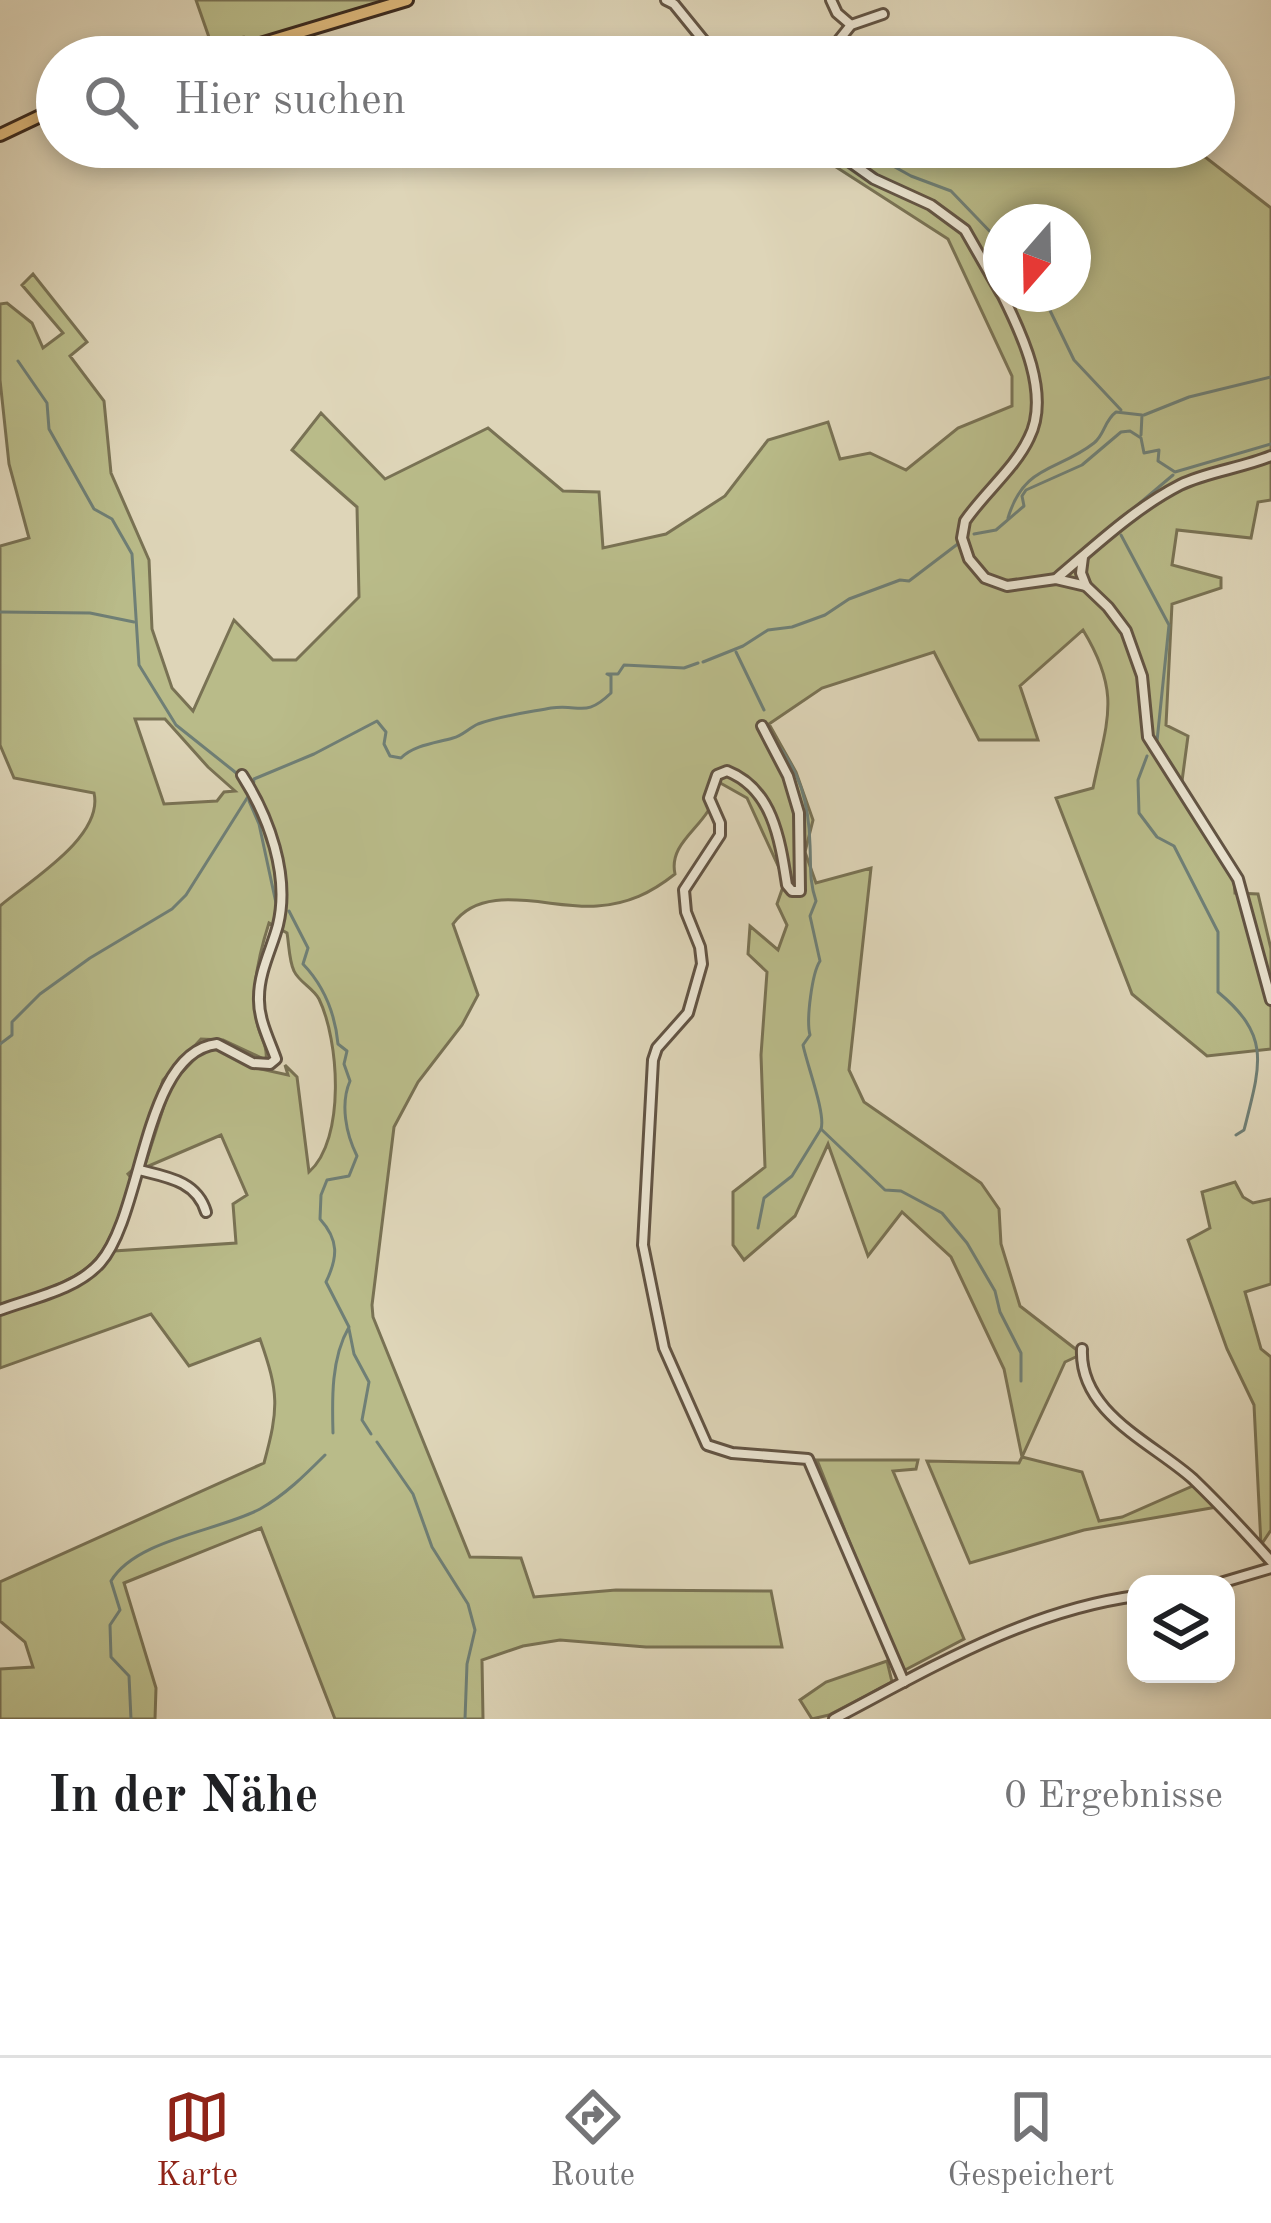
<!DOCTYPE html>
<html lang="de">
<meta charset="utf-8">
<style>
:root{--surface:#fff;--page:#f6f6f6;--text:#202124;--muted:#757577;--line:#e0e0e0;--accent:#8f2418}
body{margin:0;font-family:"Old Standard TT",serif;background:var(--page);color:var(--text)}
.controls{position:absolute;right:36px;bottom:36px;display:grid;overflow:hidden;border-radius:24px;box-shadow:0 6px 18px #0003}
.controls button{width:108px;height:108px;display:grid;place-items:center;padding:0;border:0;border-bottom:3px solid var(--line);background:var(--surface);color:var(--text);font:60px sans-serif}
.compass{position:absolute;left:983px;top:204px;width:108px;height:108px;border-radius:50%;background:var(--surface);box-shadow:0 6px 18px #0003;rotate:200deg}
.list{margin:0;padding:0;list-style:none}
h2{display:flex;justify-content:space-between;align-items:center;height:156px;margin:0;padding:0 48px;font-size:51px}
h2 small{font-size:39px;font-weight:400;color:var(--muted)}
.icon{flex:none;width:66px;height:66px;fill:none;stroke:currentColor;stroke-width:2;stroke-linecap:round;stroke-linejoin:round}
.map{position:relative;flex:none;width:1271px;height:1719px;overflow:hidden}
.search{position:absolute;background:var(--surface);box-shadow:0 6px 18px #0003;left:36px;right:36px;top:36px;height:132px;display:flex;align-items:center;gap:30px;box-sizing:border-box;padding:0 42px;border-radius:66px;color:var(--muted);font-size:45px}
.sheet{height:336px;background:var(--surface)}
nav{display:flex;justify-content:space-around;align-items:center;box-sizing:border-box;height:168px;border-top:3px solid var(--line);background:var(--surface);font-size:33px;color:var(--muted)}
nav a{display:grid;justify-items:center;gap:6px}
nav .on{color:var(--accent)}
.map>svg:first-child{display:block}
.green{fill:#b9bb89;stroke:#797254;stroke-width:3;fill-rule:evenodd}
.lines{fill:none;stroke-linecap:round;stroke-linejoin:round}
.stream{stroke:#6f7f76;stroke-width:3}
.minor-casing{stroke:#625444;stroke-width:14}
.major-casing{stroke:#39291e;stroke-width:16}
.minor{stroke:#eae4d1;stroke-width:8}
.major{stroke:#dfba7c;stroke-width:10}
</style>
<div class="map">
<svg width="1271" height="1719" viewBox="0 0 1271 1719">
<rect width="100%" height="100%" fill="#ded5b8"/>
<filter id="stains"><feTurbulence type="fractalNoise" baseFrequency=".00167" numOctaves="4"/><feColorMatrix values="0 0 0 0 .2 0 0 0 0 .09 0 0 0 0 .02 0 0 0 .5 -.17"/></filter>
<radialGradient id="worn" r=".72"><stop offset=".6" stop-color="#630" stop-opacity="0"/><stop offset="1" stop-color="#630" stop-opacity=".3"/></radialGradient>
<g class="green">
<path d="M196 0H386L253 43 244 37 211 43Z"/>
<path d="M805 147H1023L1200 153 1271 208V500L1258 502 1251 538 1177 530 1172 565 1221 578V588L1172 604 1166 725 1188 736 1180 796 1234 880 1235 893 1258 894 1271 949V1049L1207 1056 1132 994 1056 798 1093 788C1107 720 1122 694 1083 630L1020 686 1038 740H979L934 652 822 688 769 724 796 772 813 820 805 852 816 883 871 868 849 1070 864 1102 981 1183 999 1209 1001 1244 1020 1306 1082 1354 1065 1362 1022 1457 1082 1472 1099 1521 1122 1517 1195 1485 1217 1507 1084 1530 970 1563 927 1461 1019 1463 1022 1457 1004 1369 951 1257 902 1212 868 1256 828 1144 795 1216 744 1260 733 1245V1192L765 1167 761 1055 767 972 748 954 750 926 778 950 787 925 777 904 785 881 747 798 715 780C713 790 713 803 708 811 695 832 669 847 675 874 651 893 628 904 597 906 552 910 484 880 453 924L478 995 462 1025 418 1082 394 1127 372 1305 373 1317 470 1557 521 1558 534 1597 616 1590 771 1591 782 1647H646L560 1640 523 1646 482 1660 483 1719H335L261 1528 124 1583 156 1688 155 1719H0V1669L33 1667 25 1642 0 1621V1582L264 1463C279 1408 279 1393 260 1339L189 1366 151 1314 0 1368V1315C43 1299 86 1289 114 1251L236 1243 233 1204 247 1195 221 1135 144 1168 171 1084 204 1049 220 1050 252 1067 288 1075 285 1065 297 1077 309 1172C346 1139 339 1040 319 999 313 988 299 982 294 971 289 961 289 944 287 933L269 923C260 951 250 992 257 1022 259 1036 268 1045 266 1060L223 1040 201 1039 163 1080 136 1167 128 1174 132 1179C101 1275 92 1273 0 1306V906C29 881 104 837 94 793L14 778 0 745V546L29 538 9 464 0 380V304L7 303 32 323 43 348 63 333 22 285 33 274 87 342 70 356 104 401 111 473 149 560 152 629 172 688 193 711 234 620 273 660H296L359 597 357 507 292 450 321 413 385 479 488 428 563 491 599 492 603 548 666 534 725 496 768 440 828 422 840 459 870 453 906 470 958 428 1012 406V376L948 239ZM1001 222H1073V294H1001ZM135 719H165L208 767 235 791 224 792 217 801 164 804Z"/>
<path d="M1235 1182 1243 1197 1253 1203 1271 1199V1284L1245 1292 1261 1349 1271 1357V1530L1261 1545 1254 1405 1227 1349 1188 1240 1210 1228 1202 1192Z"/>
<path d="M817 1460H918L916 1469 893 1471 964 1639 905 1670 897 1662Z"/>
<path d="M887 1661 892 1682 829 1715 812 1719 800 1700 826 1682Z"/>
</g>
<g class="lines">
<g class="stream">
<path d="M859 147 911 176 951 191 1001 243"/>
<path d="M1042 294 1074 360 1121 410"/>
<path d="M18 361 47 403 49 429 94 509 112 519 132 554 139 665 176 725 240 776"/>
<path d="M1144 415 1189 397 1271 377"/>
<path d="M1008 518C1024 464 1057 472 1094 443 1105 434 1104 421 1116 412L1142 415 1141 435"/>
<path d="M1115 524 1173 475"/>
<path d="M974 534 996 530 1024 506 1022 496 1026 490 1082 465 1121 432 1130 431 1141 438 1144 453 1159 450 1158 461 1175 472 1271 444"/>
<path d="M1121 535 1169 625 1157 741"/>
<path d="M0 612 90 613 134 622"/>
<path d="M736 652 764 710"/>
<path d="M703 662 743 646 768 630 792 627 825 615 849 599 900 580 909 581 959 543"/>
<path d="M774 740C800 770 809 804 810 845 811 865 809 881 816 901L810 916 820 961C812 973 806 1020 810 1035L803 1045C807 1065 826 1114 821 1129L885 1190 901 1191 942 1213 967 1243 995 1291 1000 1312 1021 1353V1381"/>
<path d="M1147 756 1138 780 1139 813 1157 837 1174 846 1218 932V992C1271 1036 1261 1063 1244 1130L1236 1135"/>
<path d="M253 788 254 779 314 754 377 721 386 732 384 744 390 756 401 758C414 745 436 743 453 738 462 736 469 728 478 724 499 716 530 712 551 708 581 704 585 718 611 693V676L607 674H618L624 665 684 668 698 663"/>
<path d="M249 801 259 824 276 903"/>
<path d="M289 911 308 948 303 964C324 986 335 1013 338 1044L347 1051 344 1064 350 1081C340 1104 346 1134 357 1156L349 1176 327 1180 321 1195 320 1219C339 1240 338 1257 326 1282L349 1327C331 1358 332 1399 333 1433"/>
<path d="M0 1044 12 1035V1022L40 994 90 958 172 909 186 895 249 795"/>
<path d="M758 1228 764 1198 792 1176 821 1129"/>
<path d="M349 1329 354 1354 369 1382 362 1420 371 1434"/>
<path d="M377 1442 413 1494 432 1547 468 1604 475 1630 467 1664 465 1719"/>
<path d="M131 1719 129 1676 111 1657 110 1625 120 1610 111 1581C136 1539 219 1531 260 1509 285 1495 305 1475 325 1455"/>
</g>
<g class="minor-casing">
<g id="minor">
<path d="M666 0 674 4 717 57"/>
<path d="M831 0 837 13 851 25"/>
<path d="M841 57 835 45 851 25 883 14"/>
<path d="M829 147 874 179 931 205 965 230 1001 293"/>
<path d="M1002 294C1022 334 1051 395 1029 438 1015 468 984 493 965 521L962 538 969 559 985 578 1007 586 1056 579 1086 586 1108 607 1126 631 1142 676 1148 737 1238 879 1271 1000"/>
<path d="M1083 557 1081 573 1086 586"/>
<path d="M1057 578C1095 546 1135 508 1180 485 1206 472 1242 468 1271 456"/>
<path d="M762 726 788 776 799 813 800 891H792L787 885C780 840 773 789 727 771L717 775 709 798 720 823V835L684 890 686 912 700 947 702 964 688 1013 657 1048 653 1060 643 1245 664 1348 707 1445 732 1453 808 1459 904 1682"/>
<path d="M139 1170C167 1177 197 1181 206 1212"/>
<path d="M0 1310C32 1298 76 1290 100 1263 144 1213 143 1052 217 1044L253 1063 270 1064 276 1059C269 1039 258 1019 259 997 259 972 272 948 278 925 290 875 269 817 242 775"/>
<path d="M1082 1349C1079 1413 1153 1443 1193 1479 1220 1505 1246 1533 1271 1561"/>
<path d="M1217 1584 1271 1568"/>
<path d="M834 1719C931 1668 1026 1611 1136 1596"/>
</g>
</g>
<g class="major-casing">
<g id="major">
<path d="M217 57 407 0"/>
<path d="M0 135 57 108"/>
</g>
</g>
<use href="#minor" class="minor"/>
<use href="#major" class="major"/>
</g>
<rect width="100%" height="100%" filter="url(#stains)"/>
<rect width="100%" height="100%" fill="url(#worn)"/>
</svg>
<div class="controls">
<button><svg class="icon" aria-label="layers" viewBox="0 0 24 24"><path d="M12 4l9 5-9 5-9-5zM3 14l9 5 9-5"/></svg></button>
</div>
<svg class="compass" viewBox="-18 -18 36 36"><path d="M0-13l5 13h-10z" fill="#e53935"/><path d="M0 13l5-13h-10z" fill="#757577"/></svg>
<div class="search"><svg class="icon" aria-label="search" viewBox="0 0 24 24"><circle cx="10" cy="10" r="6"/><path d="M15 15l6 6"/></svg>Hier suchen</div>
</div>
<section class="sheet">
<h2>In der Nähe<small>0 Ergebnisse</small></h2>
<ul class="list">
</ul>
</section>
<nav>
<a class="on"><svg class="icon" aria-label="map" viewBox="0 0 24 24"><path d="M3 6l6-2 6 2 6-2v14l-6 2-6-2-6 2zM9 4v14M15 6v14"/></svg>Karte</a>
<a><svg class="icon" aria-label="directions" viewBox="0 0 24 24"><path d="M12 3l9 9-9 9-9-9zM9 14v-3h6M13 9l2 2-2 2"/></svg>Route</a>
<a><svg class="icon" aria-label="saved" viewBox="0 0 24 24"><path d="M7 4h10v16l-5-4-5 4z"/></svg>Gespeichert</a>
</nav>
